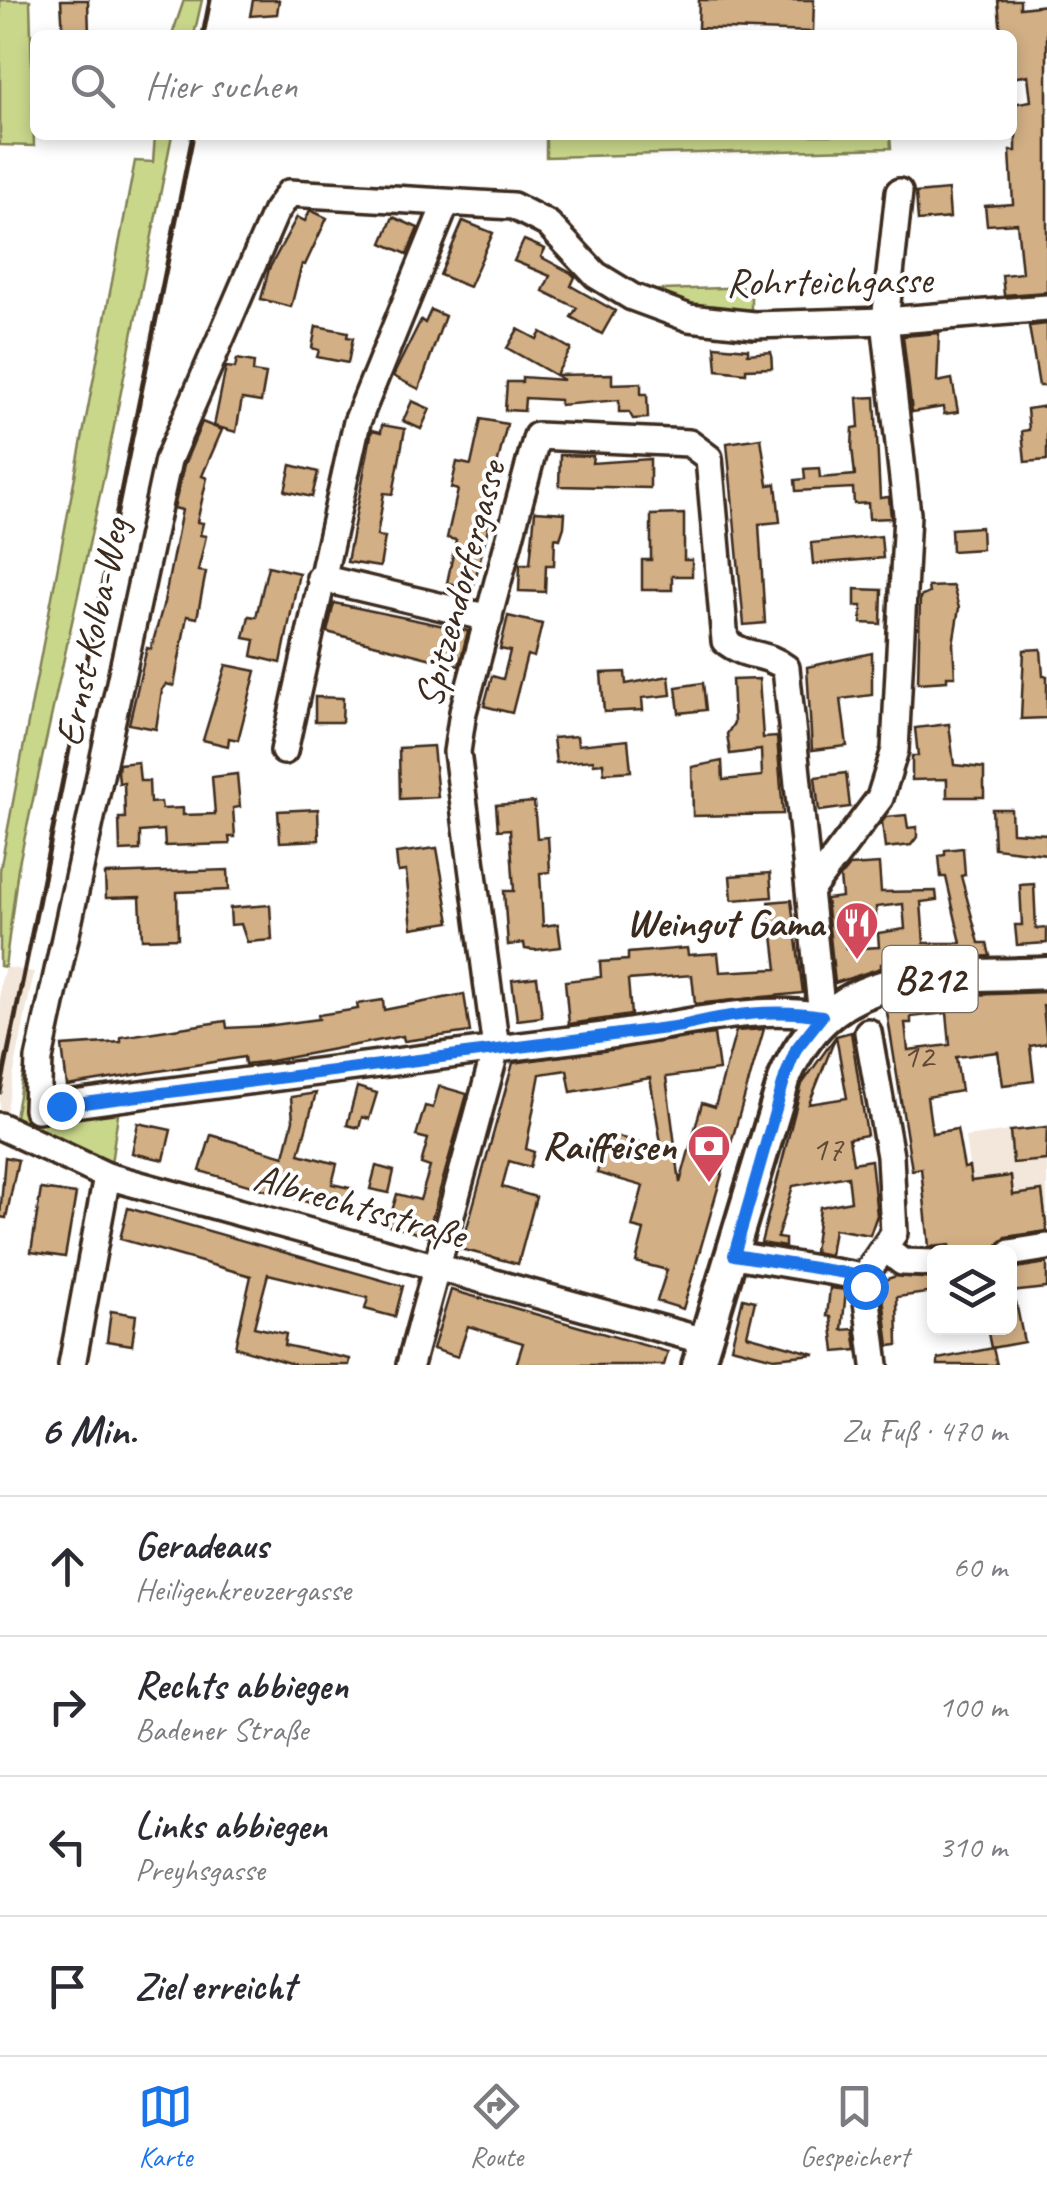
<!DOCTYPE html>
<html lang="de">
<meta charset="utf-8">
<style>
:root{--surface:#fff;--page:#f2f2f3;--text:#2b2b33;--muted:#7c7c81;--line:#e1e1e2;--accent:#1a73e8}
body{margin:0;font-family:Caveat,sans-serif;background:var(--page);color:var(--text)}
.controls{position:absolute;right:30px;bottom:30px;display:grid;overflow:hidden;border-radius:15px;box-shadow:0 5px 15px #0003}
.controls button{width:90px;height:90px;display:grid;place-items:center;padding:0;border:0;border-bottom:2px solid var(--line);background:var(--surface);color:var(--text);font:50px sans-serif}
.stop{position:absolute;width:30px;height:30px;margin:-22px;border:8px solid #1a73e8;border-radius:50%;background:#fff}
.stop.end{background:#1a73e8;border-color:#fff;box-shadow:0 2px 10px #0008}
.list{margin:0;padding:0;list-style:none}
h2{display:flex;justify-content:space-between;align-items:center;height:130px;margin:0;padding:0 40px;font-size:42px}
h2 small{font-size:32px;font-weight:400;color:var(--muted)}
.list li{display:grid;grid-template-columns:65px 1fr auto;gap:30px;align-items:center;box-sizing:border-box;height:140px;padding:0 40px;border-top:2px solid var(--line)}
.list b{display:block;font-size:38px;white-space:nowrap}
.list p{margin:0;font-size:32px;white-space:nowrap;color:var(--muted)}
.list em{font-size:32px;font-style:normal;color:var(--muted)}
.icon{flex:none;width:55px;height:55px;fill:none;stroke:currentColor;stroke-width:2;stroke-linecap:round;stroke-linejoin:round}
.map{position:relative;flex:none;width:1047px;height:1365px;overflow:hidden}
.search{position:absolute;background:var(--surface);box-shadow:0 5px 15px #0003;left:30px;right:30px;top:30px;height:110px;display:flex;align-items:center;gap:25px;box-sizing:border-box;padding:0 35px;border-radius:15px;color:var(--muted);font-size:38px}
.sheet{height:690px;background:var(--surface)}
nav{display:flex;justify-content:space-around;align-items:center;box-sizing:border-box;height:140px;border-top:2px solid var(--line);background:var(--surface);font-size:28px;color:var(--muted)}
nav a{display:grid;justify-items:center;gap:5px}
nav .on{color:var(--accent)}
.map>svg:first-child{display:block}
.built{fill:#f2e7da}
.green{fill:#c9d78b;stroke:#828054;stroke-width:2.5}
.building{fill:#d2af85;stroke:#3b2a1e;stroke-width:2.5;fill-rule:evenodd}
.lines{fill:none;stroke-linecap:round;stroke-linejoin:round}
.minor-casing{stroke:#3b2a1e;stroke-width:32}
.major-casing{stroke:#3b2a1e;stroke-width:38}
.minor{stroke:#fff;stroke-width:25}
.major{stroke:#fff;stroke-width:30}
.rail{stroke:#3b2a1e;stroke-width:5}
.route{stroke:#1a73e8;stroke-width:12}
.labels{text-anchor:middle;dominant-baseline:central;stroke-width:8;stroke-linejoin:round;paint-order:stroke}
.number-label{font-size:35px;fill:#614b38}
.shield{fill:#fff;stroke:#766a62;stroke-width:2.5}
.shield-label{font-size:38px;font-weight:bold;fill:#3b2a1e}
.street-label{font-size:40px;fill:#3b2a1e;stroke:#fff}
.poi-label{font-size:40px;font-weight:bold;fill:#3b2a1e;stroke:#fff;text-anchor:end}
</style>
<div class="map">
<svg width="1047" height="1365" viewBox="0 0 1047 1365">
<rect width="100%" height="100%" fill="#fff"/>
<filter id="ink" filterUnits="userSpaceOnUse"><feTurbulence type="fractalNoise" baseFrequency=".01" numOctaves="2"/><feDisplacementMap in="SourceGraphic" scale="20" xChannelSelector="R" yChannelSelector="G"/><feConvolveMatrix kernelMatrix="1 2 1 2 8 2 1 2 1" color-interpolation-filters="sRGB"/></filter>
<g filter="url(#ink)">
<g class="built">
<path d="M5 967 34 972 0 1143V985Z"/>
<path d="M1010 1131 1012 1157 1030 1155 1031 1162 1045 1160 1047 1153V1228L1042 1191 1013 1195 1010 1176 971 1181 965 1137Z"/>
</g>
<g class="green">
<path d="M0 0H30L34 146 0 145Z"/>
<path d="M184 0H202L194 35H172Z"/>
<path d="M155 135H172L106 467 18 868 5 967 0 966V870L135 161 153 162Z"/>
<path d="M546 135H890L891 148 546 157Z"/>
<path d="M751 287V318H718L633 291Z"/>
<path d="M28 1066 30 1116 119 1107 111 1164 14 1122 24 1069Z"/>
</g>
<g class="building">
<path d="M61 0H88L89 35H63Z"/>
<path d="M253 0H279L277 14 250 16Z"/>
<path d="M699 0H814L813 32 698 28Z"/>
<path d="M998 0H1020V8L1047 5V292L1004 295 1002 275 1022 273 1017 223 987 225 985 206 1013 204 1010 151H1016V134L1012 104 1031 101 1028 75 1012 78V35H1001Z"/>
<path d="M948 190 950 218 918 221 916 193Z"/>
<path d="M310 210 327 218 305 265 302 264 291 307 261 299 269 269 297 217 305 221Z"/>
<path d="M393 217 418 228 407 254 382 243Z"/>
<path d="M463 221 493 233 469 287 440 275Z"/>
<path d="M524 240 545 249 541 257 571 273 575 277 571 286 615 311 602 334 571 317 577 308 543 291 550 276 514 261Z"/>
<path d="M431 310 445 316 419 389 393 376 421 320 425 323Z"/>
<path d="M1047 324V386H1039L1029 326Z"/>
<path d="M316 326 348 332 347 337 353 338 348 363 317 357 319 350 312 348Z"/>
<path d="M518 329 537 339 541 332 571 349 556 375 612 374V384L641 383V394H647L648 418 633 419 629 412H619V400L560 405V400L525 398 524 411 505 410 507 382H522V377L564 380 507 348Z"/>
<path d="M939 333 937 382 952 379 958 412 944 414 943 407 912 412 903 336Z"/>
<path d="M715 346 748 349V354L771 352 772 368 746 369V373L717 370Z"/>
<path d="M237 359 254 362 253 372 266 374 261 402 242 399 236 432 214 426 226 367 235 368Z"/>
<path d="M875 397 880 498 889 497 891 518 869 519 868 503 854 504 853 488 796 491 795 480 805 479 804 469 819 468 820 478 855 475 852 447 853 428 859 427 857 398Z"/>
<path d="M412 401 430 409 421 429 403 421Z"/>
<path d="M1047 406V460L1025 462 1022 431 1029 430 1027 409Z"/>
<path d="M481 419 507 424 496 470 502 472 473 588 447 583 456 540 447 538 458 490 451 488 457 462 471 465Z"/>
<path d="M202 422 222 430 202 476 207 478 197 522 203 523 200 535 206 536 198 571 206 572 197 618 187 616 174 686 166 684 162 690 156 729 129 724 147 648 151 649 164 602 182 510 174 508 184 465Z"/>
<path d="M382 425 405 429 393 494 384 493 377 536 385 537 380 567 347 562 372 430 381 432Z"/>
<path d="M761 438 768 485 776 484 780 522 759 524 765 623 744 625 727 443Z"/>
<path d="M560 455 593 456 592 463 650 459V488L559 486Z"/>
<path d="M291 465 318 472 312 497 285 491Z"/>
<path d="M535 511 565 513 564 527 560 539 555 538 554 565H546L545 592 519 591 520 564H530Z"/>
<path d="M684 514V560H692V576H672V590H642V560H651V515Z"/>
<path d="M981 527 982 549 952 551 951 529Z"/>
<path d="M881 536 883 558 813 564 811 543Z"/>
<path d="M268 566 299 573 281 663 252 656 255 640 244 638 249 616 256 617Z"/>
<path d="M953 586 959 608 953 644 955 676H947V681L918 683 920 597 929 593 928 587Z"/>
<path d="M855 589 882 590 881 624 861 623 862 606H855Z"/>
<path d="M334 603 468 631 459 666 327 632Z"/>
<path d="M508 616 542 624 534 657 527 655 512 713 484 706 492 676 503 679 510 651 500 649Z"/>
<path d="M1041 649 1043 676H1047V718L1021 719 1024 650Z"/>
<path d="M872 653V695L841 699 847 746 812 750 807 667Z"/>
<path d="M226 665 256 671 238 740 229 738 228 746 203 740Z"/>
<path d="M625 672 626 684 669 676 671 695 642 698 643 710 604 712 601 673Z"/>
<path d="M759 679 763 738 777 737 783 814 693 816 692 767 722 761 723 780 762 776 761 750 730 754 727 734 734 723 732 680Z"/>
<path d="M703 683 706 710 679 713 676 687Z"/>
<path d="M315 697 343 698 342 722H315Z"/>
<path d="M949 724 954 765 984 768V797H947V779L912 780V756H918L915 728Z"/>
<path d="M577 736 578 745 628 740 631 771 604 773 603 763 594 764 593 760 556 763 553 738Z"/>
<path d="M433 746 438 797 400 799 399 748Z"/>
<path d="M138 762 140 781H149L150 803 161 802 162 809 183 808V815L215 814 212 777 237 774 240 807 233 808 235 837H229L230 844 165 846 164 830 140 832V850L120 851 119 818H125L124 782 119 783 118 770 119 764Z"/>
<path d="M846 773 850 807 819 811 815 777Z"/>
<path d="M534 802 537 838 548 837 550 872 540 873 543 926 558 924 561 947 535 950 525 949 524 943 508 945 504 891H514L510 829 498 830 496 805Z"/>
<path d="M318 809 319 840 280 842 278 811Z"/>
<path d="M992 809H1011L1012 832 1047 834V854L994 848Z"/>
<path d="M906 815 908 828 917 827V837L911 845 885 848 882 822 886 817Z"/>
<path d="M437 848 450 922 412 928 406 871 398 872 396 853Z"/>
<path d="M963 848 965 875 961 876 979 943H987L990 956 881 964V968L835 983 826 899 842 897 840 877 849 866 879 864 881 892 936 891 937 900 921 902 924 943H961L946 877H941L939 856 945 855V850ZM903 904 905 929 878 933 879 947 846 949 843 921 876 918V907Z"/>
<path d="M228 870 229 890 177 892 178 938 142 939 140 897 106 898 105 874Z"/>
<path d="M770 873 772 897 732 900 730 876Z"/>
<path d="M1034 884 1036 929 1047 928V943L1017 945 1015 925H1022L1020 885Z"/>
<path d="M791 900 803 993 695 1004 692 975 628 980 631 1015 569 1024 565 981 601 977 600 962 628 960V953L687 948 688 955 718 953 720 972 777 969 769 902Z"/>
<path d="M270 905 272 940 247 942 241 924 231 925 230 908Z"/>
<path d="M537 977 542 1017 517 1020 512 980Z"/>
<path d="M1047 992V1005L1043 1006 1047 1043 1030 1046 1034 1081 1003 1085 998 1052 956 1057 961 1091 927 1097 932 1133 957 1129 964 1168 969 1167 971 1181 1011 1176 1013 1195 1042 1191 1047 1231 1006 1237 994 1252H951L950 1245 929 1247 921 1168 912 1170 886 1006 939 996ZM947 1013 950 1045 908 1050 905 1023H911V1017Z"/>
<path d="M464 994 470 1032 404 1041 403 1036 271 1061 245 1064 244 1057 67 1086 62 1046 121 1042V1037L226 1021 227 1028 266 1026 319 1019 318 1015 358 1009 357 1004 383 1000 384 1010Z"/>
<path d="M764 1029 683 1309 657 1301 667 1270 636 1262 644 1230 632 1227 643 1186 597 1173 608 1134 662 1149 650 1078 571 1092 567 1070 540 1074 526 1149 534 1152 530 1167 509 1161 502 1187 536 1197 518 1264 461 1249 513 1063 714 1034 719 1070 666 1077 680 1183 702 1103 715 1107 736 1031Z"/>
<path d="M851 1032 867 1135 849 1138 853 1163 871 1160 877 1215 870 1235 834 1229 830 1255 814 1252 820 1207 851 1201 848 1176 793 1186 777 1238 785 1239V1247L761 1243 802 1084 836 1036 809 1104 847 1098 836 1036Z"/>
<path d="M439 1086 467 1094 427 1236 388 1225 397 1194 420 1200 430 1167 421 1164 428 1139 416 1136 425 1106 433 1108Z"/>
<path d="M357 1087 377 1093 369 1119 362 1117 359 1128 347 1125Z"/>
<path d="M316 1093 299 1154 337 1164 332 1184 354 1189 348 1214 200 1171 211 1135 284 1156 293 1120 291 1097Z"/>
<path d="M138 1123 171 1130 164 1160 132 1153Z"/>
<path d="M1047 1127 1046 1160 1013 1163 1010 1131Z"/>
<path d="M5 1157 18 1160 6 1218 0 1217Z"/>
<path d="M376 1166 394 1171 389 1193 370 1189Z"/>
<path d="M41 1189 76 1194 65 1257 31 1252Z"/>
<path d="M128 1208 403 1286 395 1317 365 1309 368 1298 268 1274 254 1327 286 1334 284 1345 350 1359 349 1365H296L235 1347 251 1276 120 1239Z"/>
<path d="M1047 1263V1288L1010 1292V1269Z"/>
<path d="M896 1276 934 1279V1292L897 1297 898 1345 889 1346 881 1281Z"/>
<path d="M830 1288 846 1290 842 1330 854 1329 857 1350 835 1352 831 1317 827 1316Z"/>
<path d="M451 1290 668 1352 664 1365H516L523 1343 468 1326 458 1357 433 1349Z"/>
<path d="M743 1298 755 1301 747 1335 815 1354 774 1358 731 1347Z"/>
<path d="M1010 1302H1016L1024 1342 991 1348 987 1328H1010Z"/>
<path d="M111 1311 136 1315 132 1345 107 1341Z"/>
<path d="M993 1348 997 1365H938V1359Z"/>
</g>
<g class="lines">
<g class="minor-casing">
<g id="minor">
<path d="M320 578 489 618"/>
<path d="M284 751 357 422 446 203"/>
<path d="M811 889 880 798 895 750 907 514 885 321 899 192"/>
<path d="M868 1032 890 1156 894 1233 864 1277 875 1365"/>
<path d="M0 1126 107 1176 705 1341"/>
<path d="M887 1250 902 1262 934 1263"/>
<path d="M1010 1253 1047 1247"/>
<path d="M734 1255 864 1277"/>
<path d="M72 1365 107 1176"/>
<path d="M410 1365 496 1049 457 752 463 712 537 436 689 443 709 458 725 641C748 659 764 651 786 668L822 1016C748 1003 670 1028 596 1037 409 1059 223 1084 37 1109L39 1059 168 460 275 213 289 193 513 206 548 224 596 275 632 297 689 318 754 325 885 321 1047 308"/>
</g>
</g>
<g class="major-casing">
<path id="major" d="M698 1365 785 1077C835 960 940 979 1047 973"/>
</g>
<use href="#minor" class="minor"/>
<use href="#major" class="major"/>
<g class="rail">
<path d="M203 35 210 0"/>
<path d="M0 1092 193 135"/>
</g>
</g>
</g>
<g class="lines" filter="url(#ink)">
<path class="route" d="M61 1106 682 1026C728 1014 774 1008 822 1016L796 1049 785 1077 734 1255 864 1276 865 1286"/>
</g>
<defs>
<g id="restaurant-pin" transform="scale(2.25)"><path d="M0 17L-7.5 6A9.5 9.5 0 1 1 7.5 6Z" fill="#d1495b" stroke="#fff"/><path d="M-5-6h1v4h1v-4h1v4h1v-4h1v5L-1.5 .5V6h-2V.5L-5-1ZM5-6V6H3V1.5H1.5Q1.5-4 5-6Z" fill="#fff"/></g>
<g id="bank-pin" transform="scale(2.25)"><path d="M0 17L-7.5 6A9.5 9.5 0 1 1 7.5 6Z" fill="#d1495b" stroke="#fff"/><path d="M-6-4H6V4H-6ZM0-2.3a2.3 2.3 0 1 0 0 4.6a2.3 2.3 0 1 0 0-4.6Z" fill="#fff"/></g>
</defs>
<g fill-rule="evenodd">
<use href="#restaurant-pin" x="857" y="923"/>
<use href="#bank-pin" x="709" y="1146"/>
</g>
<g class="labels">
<g class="number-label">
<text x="918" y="1055">12</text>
<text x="827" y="1148">17</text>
</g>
<rect class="shield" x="882.5" y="946" width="95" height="66" rx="8"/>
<g class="shield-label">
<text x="930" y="979">B212</text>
</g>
<g class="street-label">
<text transform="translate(829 281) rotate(-1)">Rohrteichgasse</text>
<text transform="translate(460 584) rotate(-75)">Spitzendorfergasse</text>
<text transform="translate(92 632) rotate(-78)">Ernst Kolba-Weg</text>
<text transform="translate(360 1206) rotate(16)">Albrechtsstraße</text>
</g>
<g class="poi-label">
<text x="824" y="923">Weingut Gama</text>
<text x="676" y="1146">Raiffeisen</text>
</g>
</g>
</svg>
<div class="controls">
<button><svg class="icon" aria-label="layers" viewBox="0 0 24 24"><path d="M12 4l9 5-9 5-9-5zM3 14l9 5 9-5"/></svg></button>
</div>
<div class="stop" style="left:865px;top:1286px"></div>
<div class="stop end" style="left:61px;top:1106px"></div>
<div class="search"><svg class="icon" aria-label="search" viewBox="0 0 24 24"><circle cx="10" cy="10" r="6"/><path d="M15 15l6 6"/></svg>Hier suchen</div>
</div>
<section class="sheet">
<h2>6 Min.<small>Zu Fuß · 470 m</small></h2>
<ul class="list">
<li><svg class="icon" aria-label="ahead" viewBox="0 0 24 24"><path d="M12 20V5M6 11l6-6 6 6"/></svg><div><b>Geradeaus</b><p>Heiligenkreuzergasse</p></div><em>60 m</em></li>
<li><svg class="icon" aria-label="right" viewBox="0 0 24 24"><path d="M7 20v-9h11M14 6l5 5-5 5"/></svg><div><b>Rechts abbiegen</b><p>Badener Straße</p></div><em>100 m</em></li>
<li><svg class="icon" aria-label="left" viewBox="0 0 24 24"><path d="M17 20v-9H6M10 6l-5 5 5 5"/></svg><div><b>Links abbiegen</b><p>Preyhsgasse</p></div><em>310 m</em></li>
<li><svg class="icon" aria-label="arrive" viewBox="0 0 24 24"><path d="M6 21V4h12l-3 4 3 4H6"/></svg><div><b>Ziel erreicht</b></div></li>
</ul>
</section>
<nav>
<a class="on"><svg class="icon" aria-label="map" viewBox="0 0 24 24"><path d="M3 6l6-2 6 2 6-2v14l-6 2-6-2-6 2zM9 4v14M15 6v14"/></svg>Karte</a>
<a><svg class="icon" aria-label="directions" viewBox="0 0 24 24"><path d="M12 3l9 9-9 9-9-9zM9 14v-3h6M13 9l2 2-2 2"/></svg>Route</a>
<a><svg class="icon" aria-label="saved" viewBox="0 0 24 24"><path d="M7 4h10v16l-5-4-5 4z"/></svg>Gespeichert</a>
</nav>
